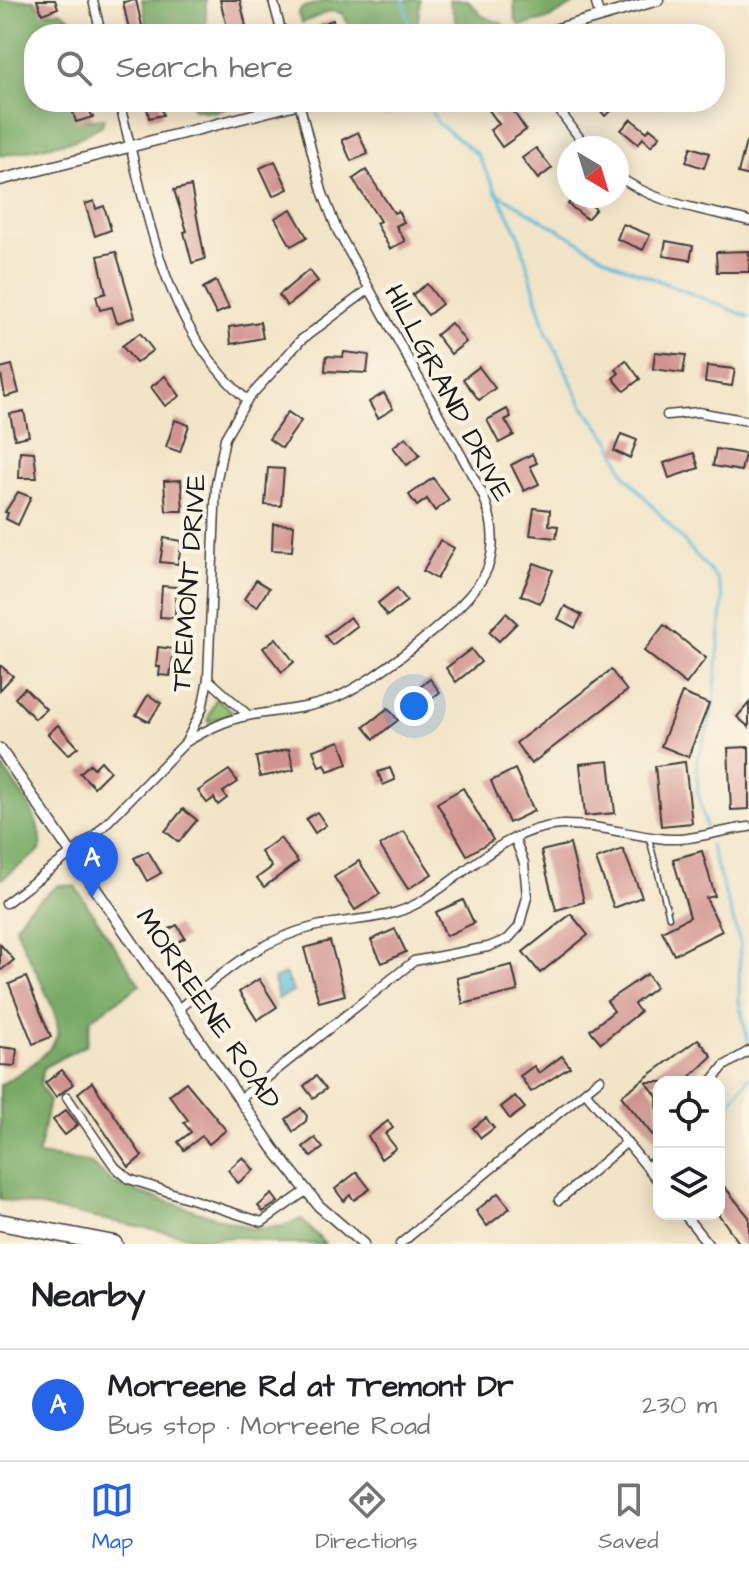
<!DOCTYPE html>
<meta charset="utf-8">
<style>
:root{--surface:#fff;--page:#f6f6f6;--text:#202124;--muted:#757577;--line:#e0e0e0;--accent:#2563eb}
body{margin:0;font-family:"Architects Daughter",sans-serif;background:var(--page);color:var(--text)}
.controls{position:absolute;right:24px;bottom:24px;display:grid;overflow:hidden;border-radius:16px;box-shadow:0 4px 20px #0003}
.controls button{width:72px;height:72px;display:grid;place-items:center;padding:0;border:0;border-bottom:2px solid var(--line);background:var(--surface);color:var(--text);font:40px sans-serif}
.compass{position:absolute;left:557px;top:136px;width:72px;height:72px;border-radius:50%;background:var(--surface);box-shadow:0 4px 20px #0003;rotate:142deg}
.you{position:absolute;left:414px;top:706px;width:28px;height:28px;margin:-20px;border:6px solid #fff;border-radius:50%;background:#1a73e8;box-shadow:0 0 0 12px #1a73e833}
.badge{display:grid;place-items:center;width:52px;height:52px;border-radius:50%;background:var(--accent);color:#fff;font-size:26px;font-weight:700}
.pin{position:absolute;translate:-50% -66px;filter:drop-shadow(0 2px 4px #0008)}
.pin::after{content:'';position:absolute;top:42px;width:28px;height:24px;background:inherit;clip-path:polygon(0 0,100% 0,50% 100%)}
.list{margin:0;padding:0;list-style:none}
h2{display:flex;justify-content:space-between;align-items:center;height:104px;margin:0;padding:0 32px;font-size:34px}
h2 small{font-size:26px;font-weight:400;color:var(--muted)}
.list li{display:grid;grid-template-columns:52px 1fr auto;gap:24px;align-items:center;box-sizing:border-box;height:112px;padding:0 32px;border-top:2px solid var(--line)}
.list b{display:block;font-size:30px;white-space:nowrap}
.list p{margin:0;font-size:26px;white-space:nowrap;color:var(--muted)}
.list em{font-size:26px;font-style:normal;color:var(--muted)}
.icon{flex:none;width:44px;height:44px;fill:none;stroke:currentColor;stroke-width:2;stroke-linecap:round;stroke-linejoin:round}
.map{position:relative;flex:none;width:749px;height:1244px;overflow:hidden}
.search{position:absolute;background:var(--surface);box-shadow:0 4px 20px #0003;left:24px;right:24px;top:24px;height:88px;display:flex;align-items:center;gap:20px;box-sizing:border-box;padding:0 28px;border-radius:32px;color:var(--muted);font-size:30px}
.sheet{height:216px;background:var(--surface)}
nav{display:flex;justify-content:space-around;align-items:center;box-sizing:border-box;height:112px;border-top:2px solid var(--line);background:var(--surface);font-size:22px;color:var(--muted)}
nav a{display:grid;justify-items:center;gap:4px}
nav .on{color:var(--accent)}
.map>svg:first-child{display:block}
.green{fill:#95c474;stroke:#587048;stroke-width:2}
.forest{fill:#78aa66;stroke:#4a6341;stroke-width:2}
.water{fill:#5fbfdd;stroke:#3e6e7c;stroke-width:2}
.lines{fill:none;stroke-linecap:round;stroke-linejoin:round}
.stream{stroke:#5fbfdd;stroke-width:3}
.building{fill:#d1938f}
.service-casing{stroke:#3c3a36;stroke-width:7}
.minor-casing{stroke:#3c3a36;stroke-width:11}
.tertiary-casing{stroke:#3c3a36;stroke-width:13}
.motorway-casing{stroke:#3c3a36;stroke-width:19}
.service{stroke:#fff;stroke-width:4}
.minor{stroke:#fff;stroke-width:8}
.tertiary{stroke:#fff;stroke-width:10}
.motorway{stroke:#fff;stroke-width:16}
.labels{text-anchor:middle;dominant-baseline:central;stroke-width:8;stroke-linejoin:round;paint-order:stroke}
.street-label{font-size:28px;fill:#1c1c1c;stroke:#fcf5e5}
</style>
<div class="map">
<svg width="749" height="1244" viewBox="0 0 749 1244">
<rect width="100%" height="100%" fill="#fcf5e5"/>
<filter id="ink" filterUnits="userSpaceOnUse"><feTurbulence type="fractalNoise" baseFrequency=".0125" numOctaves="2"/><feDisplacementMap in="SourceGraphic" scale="16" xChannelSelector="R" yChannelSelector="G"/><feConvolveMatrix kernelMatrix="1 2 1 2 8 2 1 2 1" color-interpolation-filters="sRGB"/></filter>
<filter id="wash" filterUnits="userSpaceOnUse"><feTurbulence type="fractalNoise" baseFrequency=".006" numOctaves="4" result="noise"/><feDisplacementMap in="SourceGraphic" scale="32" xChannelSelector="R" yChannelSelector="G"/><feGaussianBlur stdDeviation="1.8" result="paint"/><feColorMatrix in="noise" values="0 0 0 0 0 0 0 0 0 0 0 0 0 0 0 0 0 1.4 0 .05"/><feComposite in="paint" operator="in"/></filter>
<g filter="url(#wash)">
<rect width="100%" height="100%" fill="#f2e4c7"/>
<path class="green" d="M216 698 233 712 209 722 208 719Z"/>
<g class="forest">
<path d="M0 0H34C41 12 46 15 60 11L69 17 50 26 47 34H34V102H80L84 120 104 118 102 125 75 140 0 156Z"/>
<path d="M206 0V34H148L142 0Z"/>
<path d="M328 0H420L417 34H355L341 13 330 11 302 23 298 15 301 8Z"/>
<path d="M449 0H468L482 16 503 24C496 40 475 34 460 34Z"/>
<path d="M514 0H573V5L549 19 520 26 515 20Z"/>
<path d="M191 102H238L239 104 214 112 193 109Z"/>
<path d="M0 765C19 789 44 820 40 851L0 880Z"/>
<path d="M59 885 75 886 140 985 91 1019 86 1045 44 1067 40 1085 49 1100 38 1155 89 1162 116 1185 253 1229 283 1226 301 1219 325 1244H277L244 1237 201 1239 0 1199V1085C18 1074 49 1057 57 1036 65 1017 22 951 16 926L27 909Z"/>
</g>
<path class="water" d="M285 974 293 992 278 999 274 979Z"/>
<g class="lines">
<g class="stream">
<path d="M404 0 410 34"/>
<path d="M426 102 438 123 477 154 518 233 546 330 583 406 611 442 625 475 717 579 723 598 713 712 697 760 698 793 706 827"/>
<path d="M389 114 405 102"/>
<path d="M495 192 615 263 749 317"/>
<path d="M710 845 740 942 739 1001 748 1041"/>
<path d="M719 1119 749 1077"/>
</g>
</g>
<g id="blocks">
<g class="building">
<path d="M37 0H55L58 8 42 14Z"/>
<path d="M136 0 142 26 129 30 123 2Z"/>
<path d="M220 0H240L246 26 228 31Z"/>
<path d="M333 20 337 34H321L318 25Z"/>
<path d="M84 102 93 117 76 122 71 106Z"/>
<path d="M146 102H160L163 115 149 118Z"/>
<path d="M483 102H507L526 130 502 147 490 130 499 124Z"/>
<path d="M593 102H623L605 116Z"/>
<path d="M631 119 647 132 650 128 660 136 651 146 643 138 638 144 621 130Z"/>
<path d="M358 132 368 154 351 161 342 140Z"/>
<path d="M746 142H749V176L738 173Z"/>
<path d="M691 147 709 153 704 168 686 162Z"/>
<path d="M536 148 552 168 538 179 522 158Z"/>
<path d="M275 161 288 189 273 196 260 168Z"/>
<path d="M366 170 394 213 398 211 404 222 396 226 405 241 390 249 376 223 380 221 353 179Z"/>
<path d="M191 186 205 259 192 263 184 232 187 231 174 190Z"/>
<path d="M575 196H580L596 209 587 219 568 204Z"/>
<path d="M94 201 96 209 104 206 111 230 95 236 85 204Z"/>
<path d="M291 209 307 237 291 246 275 218Z"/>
<path d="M623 224 650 235 643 250 617 239Z"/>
<path d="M666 241 693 246 690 260 663 256Z"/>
<path d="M749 251V272H717L716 252Z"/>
<path d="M116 252 135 317 117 323 112 307 100 310 96 296 106 293 98 256Z"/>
<path d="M309 270 318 281 287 306 279 295Z"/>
<path d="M216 281 229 308 216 314 203 288Z"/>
<path d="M427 284 442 304 428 315 412 295Z"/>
<path d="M260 322 263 338 231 344 229 327Z"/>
<path d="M451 323 466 342 451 354 436 335Z"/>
<path d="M140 333 153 350 136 363 122 346Z"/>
<path d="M344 352 369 355 367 373 325 371 326 356 343 357Z"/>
<path d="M655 352 686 355 683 373 653 369Z"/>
<path d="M626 360 640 379 624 391 613 378 619 373 615 369Z"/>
<path d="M12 365 19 393 5 397 0 368Z"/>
<path d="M707 366 735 369 732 386 705 382Z"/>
<path d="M479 367 495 388 479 400 463 379Z"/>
<path d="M165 376 180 396 165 406 151 387Z"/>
<path d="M384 393 393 409 378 418 369 402Z"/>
<path d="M507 409 511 417 505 420 514 435 499 443 487 420Z"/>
<path d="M24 411 29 436 15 439 10 414Z"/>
<path d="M288 412 301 421 282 448 269 439Z"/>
<path d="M175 420 189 425 180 452 166 447Z"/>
<path d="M621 434 637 440 630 458 614 451Z"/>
<path d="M406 437 420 455 407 465 393 447Z"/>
<path d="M716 449 745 454 741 471 713 466Z"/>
<path d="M20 451 34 452 37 478H19Z"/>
<path d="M694 453 699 468 669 478 664 463Z"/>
<path d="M532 454 537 463 530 466 539 484 524 491 511 465Z"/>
<path d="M268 468 284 469 281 506 265 505Z"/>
<path d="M433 478 449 500 435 511 427 499 417 506 409 495Z"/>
<path d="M181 480 183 511H166L164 481Z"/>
<path d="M18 492 31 497 18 525 6 519 8 513 5 512Z"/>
<path d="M534 508 550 510 549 525 558 526 556 538 530 535Z"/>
<path d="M273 524 294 525 292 551 272 550Z"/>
<path d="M164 538 182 541 178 564 160 562Z"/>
<path d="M440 540 454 548 437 579 423 571Z"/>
<path d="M534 563 553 570 540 603 521 595Z"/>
<path d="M256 580 269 588 257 607 244 599Z"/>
<path d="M162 586 176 587 175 618 160 617Z"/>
<path d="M397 588 407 601 387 616 378 603Z"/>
<path d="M565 606 582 615 575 628 558 619Z"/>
<path d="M506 613 517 623 499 641 489 632Z"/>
<path d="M350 617 357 626 332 645 325 636Z"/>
<path d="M664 625 706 658 686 684 644 651Z"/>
<path d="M276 638 294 662 282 672 263 648Z"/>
<path d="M158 647 174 649 170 676 159 675 160 667H156Z"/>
<path d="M471 649 481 662 456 682 446 668Z"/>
<path d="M0 665 13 676 0 690Z"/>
<path d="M611 670 627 691 531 764 516 743Z"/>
<path d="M430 679 440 692 419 708 409 696Z"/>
<path d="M25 688 46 709 35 719 15 698Z"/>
<path d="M682 693 709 704 688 757 661 746Z"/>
<path d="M148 695 161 703 149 722 136 715Z"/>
<path d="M749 703V727L737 717Z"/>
<path d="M388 708 398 720 374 739 364 727Z"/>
<path d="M58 725 78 747 68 755 48 734Z"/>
<path d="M340 741 348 764 328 771 325 764 319 766 313 750Z"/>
<path d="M749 747V809L731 810 728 748Z"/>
<path d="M289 749 294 770 260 777 256 757Z"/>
<path d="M101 761 110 771 94 787 80 773 90 764 94 768Z"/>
<path d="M609 761 615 813 585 816 580 764Z"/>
<path d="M685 762 692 823 661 826 655 766Z"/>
<path d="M390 768 395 780 383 785 378 772Z"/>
<path d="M515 769 534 811 509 823 491 781Z"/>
<path d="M229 770 238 782 223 792 227 798 218 805 214 798 207 803 198 791Z"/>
<path d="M463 788 493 840 467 855 437 803Z"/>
<path d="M183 809 197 820 179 842 165 831Z"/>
<path d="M317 812 326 825 315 833 306 819Z"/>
<path d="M404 831 432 874 408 889 380 846Z"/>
<path d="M280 838 298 862 264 887 257 878 272 867 261 852Z"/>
<path d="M570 844 584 902 556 910 541 851Z"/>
<path d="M623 849 642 897 614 908 596 859Z"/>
<path d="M148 851 161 873 147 881 134 858Z"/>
<path d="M702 851 715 896 706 898 722 931 674 955 662 931 690 917 673 859Z"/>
<path d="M359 861 380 894 355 910 334 877Z"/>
<path d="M463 900 474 923 446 936 436 912Z"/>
<path d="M571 914 588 935 540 973 523 952Z"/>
<path d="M177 925 185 938 173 945 165 931Z"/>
<path d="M395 929 406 952 382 963 371 940Z"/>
<path d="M330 941 345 995 319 1002 304 948Z"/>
<path d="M0 944 14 960 0 971Z"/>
<path d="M512 965 518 991 463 1004 457 978Z"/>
<path d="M647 974 656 987 634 1004 640 1012 601 1043 590 1030 614 1011 607 1001Z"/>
<path d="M26 977 51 1037 33 1044 9 984Z"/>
<path d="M259 979 277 1007 257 1020 239 992Z"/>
<path d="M698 1039 712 1056 688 1079 681 1082H646L657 1096 659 1143 621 1096Z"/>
<path d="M0 1047 17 1049 15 1066 0 1065Z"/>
<path d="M562 1056 570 1067 531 1092 520 1076 534 1066 539 1073Z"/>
<path d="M62 1070 73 1084 56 1097 45 1083Z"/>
<path d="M316 1076 326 1089 313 1098 304 1086Z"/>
<path d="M92 1082 142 1156 129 1167 78 1093Z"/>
<path d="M186 1082 226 1130 209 1144 202 1136 184 1150 178 1142 191 1132 184 1123 188 1120 169 1095Z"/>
<path d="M515 1096 525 1108 510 1119 501 1107Z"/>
<path d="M301 1108 307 1116 306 1121 293 1132 286 1119Z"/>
<path d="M66 1110 78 1125 65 1135 53 1120Z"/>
<path d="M486 1118 494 1128 481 1138 473 1128Z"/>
<path d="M388 1121 393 1128 385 1134 396 1148 381 1159 368 1136Z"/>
<path d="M315 1138 323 1148 311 1157 303 1147Z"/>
<path d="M243 1157 254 1170 238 1183 228 1170Z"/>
<path d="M357 1172 370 1189 354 1200 350 1195 344 1201 335 1189Z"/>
<path d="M719 1180 749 1217V1244H740L719 1215Z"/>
<path d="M498 1193 510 1208 487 1226 476 1211Z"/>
<path d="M272 1194 278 1202 263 1212 258 1206Z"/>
</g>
</g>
</g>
<g filter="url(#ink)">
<use href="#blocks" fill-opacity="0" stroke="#3c3a36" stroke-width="2"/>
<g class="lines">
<g class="service-casing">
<path id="service" d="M649 838 669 917"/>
</g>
<g class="minor-casing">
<g id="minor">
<path d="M93 0 101 34"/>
<path d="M273 0 282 34"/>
<path d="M595 0 600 17"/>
<path d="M119 102C148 208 160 324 247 400"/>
<path d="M553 102 587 148"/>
<path d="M617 175C656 205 704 209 749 221"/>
<path d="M667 415 698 412 749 421"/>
<path d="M208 679 248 715"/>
<path d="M186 742C205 731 225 720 247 716 278 710 307 710 337 697 375 681 474 606 488 567 497 541 492 515 481 491L337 230 322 191 299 102"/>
<path d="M6 903 93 837 186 742 202 709 208 679 216 484 225 438 247 400 301 340 368 290"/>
<path d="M178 1009C225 972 257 940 317 926 352 918 386 921 418 903 464 877 504 828 561 825 593 824 627 834 658 838 689 843 719 830 749 827"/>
<path d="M711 1082 724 1066 749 1051"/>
<path d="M587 1094 659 1182"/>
<path d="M67 1097 115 1167 129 1179 262 1222 306 1191"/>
<path d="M239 1100 414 961 488 947 508 939 519 927 527 897 524 863 515 839"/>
<path d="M647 1167 659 1157"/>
<path d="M559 1200 627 1142"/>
<path d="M684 1214 708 1244"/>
<path d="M400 1244 600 1079"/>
</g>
</g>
<g class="tertiary-casing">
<g id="tertiary">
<path d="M540 34 658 0"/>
<path d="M0 180 304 102"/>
<path d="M0 749 273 1148 319 1206 363 1244"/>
</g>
</g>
<g class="motorway-casing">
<path id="motorway" d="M0 1222 114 1244"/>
</g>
<use href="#service" class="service"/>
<use href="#minor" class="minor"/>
<use href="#tertiary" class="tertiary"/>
<use href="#motorway" class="motorway"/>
</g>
</g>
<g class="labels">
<g class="street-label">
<text transform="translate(448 393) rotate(62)">HILLGRAND DRIVE</text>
<text transform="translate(189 583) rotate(-86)">TREMONT DRIVE</text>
<text transform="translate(208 1009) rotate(56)">MORREENE ROAD</text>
</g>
</g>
</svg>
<div class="controls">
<button><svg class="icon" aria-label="locate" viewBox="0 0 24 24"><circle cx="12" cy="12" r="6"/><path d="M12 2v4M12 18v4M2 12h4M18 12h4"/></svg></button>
<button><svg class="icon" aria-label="layers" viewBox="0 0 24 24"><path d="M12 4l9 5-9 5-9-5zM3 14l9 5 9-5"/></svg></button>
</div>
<svg class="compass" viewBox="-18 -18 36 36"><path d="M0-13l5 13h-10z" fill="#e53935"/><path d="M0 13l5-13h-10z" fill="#757577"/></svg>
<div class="you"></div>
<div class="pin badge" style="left:92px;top:898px">A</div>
<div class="search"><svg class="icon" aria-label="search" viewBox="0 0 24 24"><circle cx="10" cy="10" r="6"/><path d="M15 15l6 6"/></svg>Search here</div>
</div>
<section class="sheet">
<h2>Nearby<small></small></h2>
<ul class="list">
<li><span class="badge">A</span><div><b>Morreene Rd at Tremont Dr</b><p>Bus stop · Morreene Road</p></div><em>230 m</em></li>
</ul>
</section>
<nav>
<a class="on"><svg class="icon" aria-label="map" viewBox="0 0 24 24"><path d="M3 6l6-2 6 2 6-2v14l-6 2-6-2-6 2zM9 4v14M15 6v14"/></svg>Map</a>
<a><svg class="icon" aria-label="directions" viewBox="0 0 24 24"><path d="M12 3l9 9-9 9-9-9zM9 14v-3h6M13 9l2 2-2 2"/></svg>Directions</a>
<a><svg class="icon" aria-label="saved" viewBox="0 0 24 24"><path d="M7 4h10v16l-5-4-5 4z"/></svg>Saved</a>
</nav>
